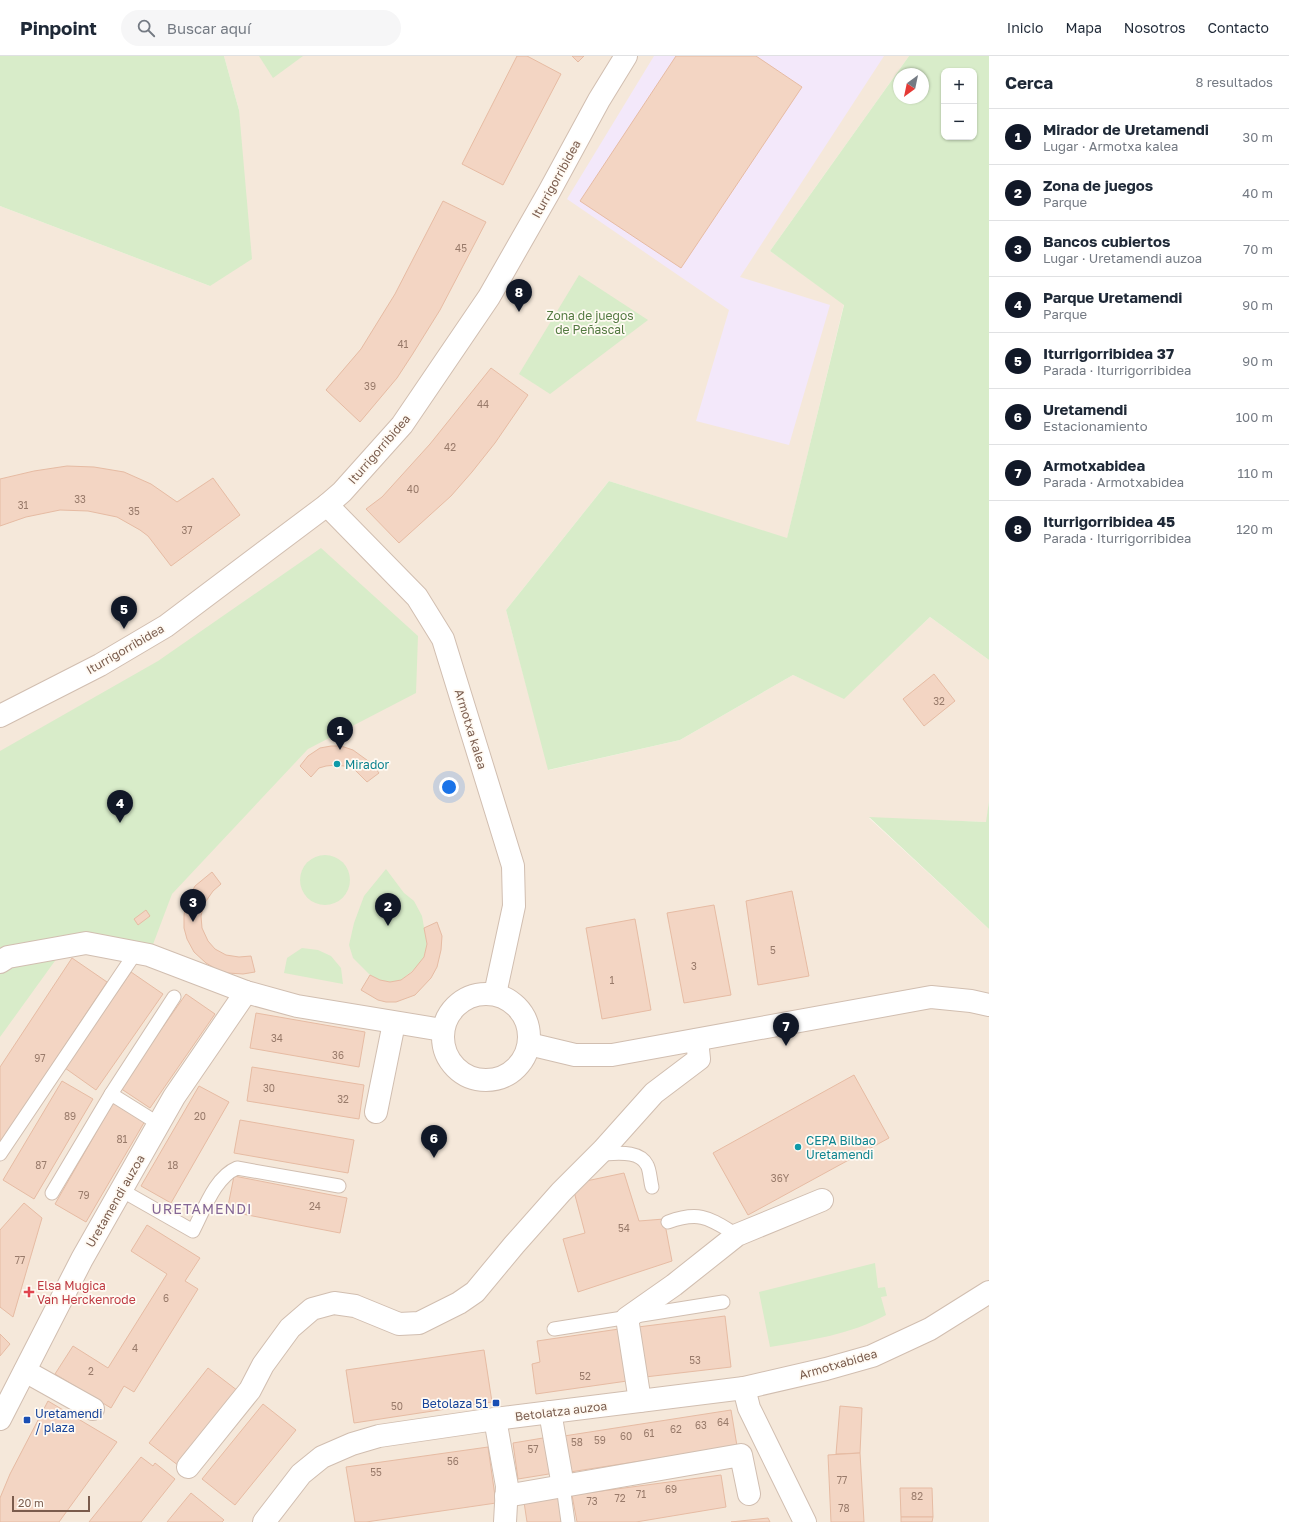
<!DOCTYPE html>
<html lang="es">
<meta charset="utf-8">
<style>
:root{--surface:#fff;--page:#f6f6f7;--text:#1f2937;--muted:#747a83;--line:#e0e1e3;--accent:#111827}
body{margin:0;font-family:"Golos Text",sans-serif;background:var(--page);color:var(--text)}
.controls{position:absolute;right:12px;top:12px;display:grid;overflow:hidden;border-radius:8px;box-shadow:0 1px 3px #0004}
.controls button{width:36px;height:36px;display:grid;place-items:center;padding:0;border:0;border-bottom:1px solid var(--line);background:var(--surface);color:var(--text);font:20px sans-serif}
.compass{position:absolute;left:893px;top:12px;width:36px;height:36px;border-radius:50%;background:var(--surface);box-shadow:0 1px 3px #0004;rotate:213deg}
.scale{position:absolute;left:12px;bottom:10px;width:78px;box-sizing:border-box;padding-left:4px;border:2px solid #7a5c4d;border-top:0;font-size:11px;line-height:14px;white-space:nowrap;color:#7a5c4d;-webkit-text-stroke:3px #fffaf3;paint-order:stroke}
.you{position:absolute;left:449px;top:731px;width:14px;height:14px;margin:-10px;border:3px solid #fff;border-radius:50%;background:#1a73e8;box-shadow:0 0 0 6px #1a73e833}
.badge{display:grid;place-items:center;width:26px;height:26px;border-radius:50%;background:var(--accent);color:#fff;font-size:13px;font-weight:700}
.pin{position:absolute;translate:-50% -33px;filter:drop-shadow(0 1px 2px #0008)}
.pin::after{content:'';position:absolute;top:21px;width:14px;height:12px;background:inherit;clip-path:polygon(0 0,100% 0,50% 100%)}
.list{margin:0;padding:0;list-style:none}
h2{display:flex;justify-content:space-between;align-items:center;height:52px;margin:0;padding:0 16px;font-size:17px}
h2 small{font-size:13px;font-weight:400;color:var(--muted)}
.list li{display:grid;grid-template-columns:26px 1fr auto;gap:12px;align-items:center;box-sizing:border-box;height:56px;padding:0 16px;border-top:1px solid var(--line)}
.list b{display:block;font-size:15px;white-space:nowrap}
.list p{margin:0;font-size:13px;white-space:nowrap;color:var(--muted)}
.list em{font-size:13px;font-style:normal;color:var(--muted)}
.icon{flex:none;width:22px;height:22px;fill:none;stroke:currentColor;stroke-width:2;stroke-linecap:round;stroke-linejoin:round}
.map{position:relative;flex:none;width:989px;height:1466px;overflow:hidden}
header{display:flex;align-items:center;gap:24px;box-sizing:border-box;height:56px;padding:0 20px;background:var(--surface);border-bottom:1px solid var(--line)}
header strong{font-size:19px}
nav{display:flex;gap:22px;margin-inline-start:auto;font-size:14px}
.search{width:280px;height:36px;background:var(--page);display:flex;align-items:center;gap:10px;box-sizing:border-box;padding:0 14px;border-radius:22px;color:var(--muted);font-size:15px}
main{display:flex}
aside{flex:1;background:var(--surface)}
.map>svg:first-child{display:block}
.residential{fill:#f5e8da}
.education{fill:#f3e8fa}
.green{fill:#d8ecc9;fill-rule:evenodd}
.building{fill:#f3d5c3;stroke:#e6bba3}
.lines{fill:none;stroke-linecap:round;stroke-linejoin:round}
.lane-casing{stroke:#d1beb0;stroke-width:15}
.street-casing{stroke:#d1beb0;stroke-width:24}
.lane{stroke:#fff;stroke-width:13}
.street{stroke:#fff;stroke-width:22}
.culture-dot{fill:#0f9aa8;stroke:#fffaf3;stroke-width:1.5}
.health-dot{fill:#e0444e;stroke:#fffaf3;stroke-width:1.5}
.transit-dot{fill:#1a4fb4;stroke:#fffaf3;stroke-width:1.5}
.labels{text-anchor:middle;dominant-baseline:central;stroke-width:3.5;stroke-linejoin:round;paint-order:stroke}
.number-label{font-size:10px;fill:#987a6a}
.street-label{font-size:12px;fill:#7a5c4d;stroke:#fffaf3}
.park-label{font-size:12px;fill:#537a41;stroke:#fffaf3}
.culture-label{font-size:12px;fill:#0d838f;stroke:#fffaf3;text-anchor:start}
.health-label{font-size:12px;fill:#be3a42;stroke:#fffaf3;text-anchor:start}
.transit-label{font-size:12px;fill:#164399;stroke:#fffaf3;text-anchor:end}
.quarter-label{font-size:14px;letter-spacing:1px;fill:#846695;stroke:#fffaf3}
</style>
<header>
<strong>Pinpoint</strong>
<div class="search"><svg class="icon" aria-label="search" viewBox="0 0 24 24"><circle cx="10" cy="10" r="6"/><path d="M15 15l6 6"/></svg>Buscar aquí</div>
<nav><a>Inicio</a><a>Mapa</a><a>Nosotros</a><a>Contacto</a></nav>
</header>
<main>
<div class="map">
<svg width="989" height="1466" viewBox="0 0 989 1466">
<rect width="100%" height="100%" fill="#fdf6ec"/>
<path class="residential" d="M224 0H909L770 195 844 248 787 483 609 425 506 554 549 714 680 684 793 619 844 642 930 561 989 604V745L987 766 869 762 989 873V1466H0V150L210 230 239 54Z"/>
<path class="education" d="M654 0H884L740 221 830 249 789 389 696 365 729 254 567 143Z"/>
<g class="green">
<path d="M0 0H224L239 54 252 203 210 230 0 150Z"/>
<path d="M259 0H303L273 22Z"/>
<path d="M909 0H989V604L930 561 844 643 793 619 680 684 548 714 506 554 609 425 787 482 844 249 770 195ZM944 15H974V81H944ZM899 18H923V42H899Z"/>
<path d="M579 219 648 264 550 338 519 318Z"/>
<path d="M321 492 418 580 416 637 308 693 172 838 149 899 65 891 0 981V695L158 605Z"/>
<path d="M989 745V873L869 761 986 766Z"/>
<circle cx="325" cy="824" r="25"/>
<path d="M386 813 404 837 414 845 422 860 427 888 424 901 418 910 401 924 390 926 380 924 370 919 353 902 349 889 354 867 364 840Z"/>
<path d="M302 892 318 894 331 900 341 912 343 928 284 917 287 902Z"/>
<path d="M875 1207 878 1232 885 1231 887 1240 881 1241 886 1259C850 1279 810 1284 770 1291L759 1236Z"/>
</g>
<g class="building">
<path d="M517 0H527L561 18 503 129 462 108Z"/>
<path d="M572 0H584L578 6Z"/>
<path d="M676 0H756L802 31 681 212 580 145Z"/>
<path d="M443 145 486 166 440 254 412 299 397 322 360 366 326 334 361 293 395 238Z"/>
<path d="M491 312 528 339 495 387 472 416 451 440 399 487 366 453 382 441 430 388Z"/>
<path d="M67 410 94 411 124 416 151 428 177 446 213 422 240 459 171 510 148 480 140 474 117 461 88 455 60 454 26 461 0 470V423L34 415Z"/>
<path d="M934 618 955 645 924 670 903 643Z"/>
<path d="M331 690H341L353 694 371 707 379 717 367 726 352 711 336 709 326 710 319 712 311 721 300 710 308 700 320 692Z"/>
<path d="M212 816 221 828 213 835 204 848 201 860 202 872 208 885 215 893 226 899 239 901 251 900 255 916 243 918 228 917 218 914 206 907 194 896 187 883 184 872V859L186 847 195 830Z"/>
<path d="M792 835 809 920 758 929 746 845Z"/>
<path d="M714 849 731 939 684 947 667 857Z"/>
<path d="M146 854 150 860 138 869 134 863Z"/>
<path d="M635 863 651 954 602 963 586 872Z"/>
<path d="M437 866 442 880 441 894 437 911 431 922 415 939 396 946H386L378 944 361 934 370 919 380 924 390 926 401 924 412 916 424 901 427 888 424 872Z"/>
<path d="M72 902 107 926 0 1087V1011Z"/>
<path d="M131 916 163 938 96 1034 65 1012Z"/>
<path d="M186 938 215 958 150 1052 120 1032Z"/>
<path d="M256 957 365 976 359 1011 250 992Z"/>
<path d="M252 1011 364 1029 359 1063 247 1045Z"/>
<path d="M854 1019 889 1082 748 1159 713 1097Z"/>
<path d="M62 1025 93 1043 34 1143 3 1124Z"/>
<path d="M199 1030 229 1046 171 1147 141 1130Z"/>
<path d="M113 1047 145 1065 86 1166 55 1148Z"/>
<path d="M240 1064 354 1084 348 1117 234 1097Z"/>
<path d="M624 1117 639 1165 664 1163 672 1205 578 1236 563 1183 585 1177 572 1128Z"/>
<path d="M234 1120 347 1142 340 1177 227 1155Z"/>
<path d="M24 1147 42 1162 13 1261 0 1251V1174Z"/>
<path d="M147 1169 200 1202 185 1225 198 1233 134 1336 124 1330 111 1352 55 1318 73 1290 108 1312 167 1218 131 1195Z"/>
<path d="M725 1260 731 1311 645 1321 638 1271Z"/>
<path d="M619 1273 627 1325 536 1338 532 1308 540 1306 537 1285Z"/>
<path d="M0 1278 10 1288 0 1300Z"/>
<path d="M484 1294 492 1346 354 1367 346 1314Z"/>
<path d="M208 1312 242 1338 183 1413 149 1387Z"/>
<path d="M48 1345 117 1386 59 1466H0V1442L10 1418Z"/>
<path d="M263 1348 296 1374 235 1449 202 1423Z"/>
<path d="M840 1350 862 1352 860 1397 836 1398Z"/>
<path d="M731 1354 737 1390 570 1416 564 1380Z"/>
<path d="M549 1381 555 1417 518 1423 513 1387Z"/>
<path d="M488 1391 496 1447 366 1466H355L346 1411Z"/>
<path d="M860 1397 864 1466H831L828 1399Z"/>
<path d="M141 1401 153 1410 155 1407 175 1423 141 1466H89Z"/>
<path d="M721 1419 726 1451 636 1466H577L572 1439Z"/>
<path d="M900 1432H932L933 1461H901Z"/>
<path d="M191 1437 224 1464 222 1466H167Z"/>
<path d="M560 1441 563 1466H527L524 1446Z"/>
<path d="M901 1461H933L932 1466H901Z"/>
<path d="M768 1462 770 1466H731Z"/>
</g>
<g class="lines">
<g class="lane-casing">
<g id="lane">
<path d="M111 1038 174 941"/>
<path d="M0 1098 136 896"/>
<path d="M599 1098C614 1098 639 1093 647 1109 650 1114 650 1124 652 1131"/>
<path d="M121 1134 193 1175C204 1154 215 1121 237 1112L339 1130"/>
<path d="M52 1137 111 1038 159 1068"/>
<path d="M668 1166C701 1154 710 1163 737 1179"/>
<path d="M554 1273 723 1246"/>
<path d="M563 1430 568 1466"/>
</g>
</g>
<g class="street-casing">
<g id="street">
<path d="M327 449 417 541 443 583 513 810 514 850 495 938"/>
<path d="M0 660 100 609 166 570 327 449 342 436 402 369 489 241 549 136 599 44 626 0"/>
<path d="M0 906 8 901 86 887 149 899 246 936 297 950 442 974"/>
<circle cx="486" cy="981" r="43"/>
<path d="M529 988 575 999H612L931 941 971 945 989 949"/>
<path d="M376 1056 394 967"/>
<path d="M25 1315 93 1353"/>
<path d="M744 1332 749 1352 805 1466"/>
<path d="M640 1345 627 1262 674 1229 737 1179 822 1144"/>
<path d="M550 1356 563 1430"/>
<path d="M0 1363 82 1203 174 1041 246 936"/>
<path d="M495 1363 507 1430 505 1466"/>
<path d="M188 1411 250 1334 263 1309 290 1272 312 1253 334 1247 355 1250 399 1268 419 1267 459 1247 475 1236 514 1189 561 1136 603 1094 654 1037 699 1003 697 984"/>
<path d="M506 1440 741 1399 749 1438"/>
<path d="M264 1466 301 1418 322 1401 352 1388 379 1380 495 1363 744 1332 826 1313 872 1300 930 1273 989 1236"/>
</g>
</g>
<use href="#lane" class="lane"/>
<use href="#street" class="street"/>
</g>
<g class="culture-dot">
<circle cx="337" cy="708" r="4"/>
<circle cx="798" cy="1091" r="4"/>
</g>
<path class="health-dot" d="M27 1230h4v4h4v4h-4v4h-4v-4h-4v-4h4z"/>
<g class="transit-dot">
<rect x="492" y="1343" width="8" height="8" rx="2"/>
<rect x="23" y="1360" width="8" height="8" rx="2"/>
</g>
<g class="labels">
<g class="number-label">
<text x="461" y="192">45</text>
<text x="403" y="288">41</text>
<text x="370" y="330">39</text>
<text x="483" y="348">44</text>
<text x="450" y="391">42</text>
<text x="413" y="433">40</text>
<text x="80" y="443">33</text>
<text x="23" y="449">31</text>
<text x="134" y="455">35</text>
<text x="187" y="474">37</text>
<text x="939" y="645">32</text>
<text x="773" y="894">5</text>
<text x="694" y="910">3</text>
<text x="612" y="924">1</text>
<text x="277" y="982">34</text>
<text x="338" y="999">36</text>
<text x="40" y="1002">97</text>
<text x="269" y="1032">30</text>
<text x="343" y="1043">32</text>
<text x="70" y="1060">89</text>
<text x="200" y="1060">20</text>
<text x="122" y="1083">81</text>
<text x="41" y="1109">87</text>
<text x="173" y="1109">18</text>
<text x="780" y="1122">36Y</text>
<text x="84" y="1139">79</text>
<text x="315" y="1150">24</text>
<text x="624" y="1172">54</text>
<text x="20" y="1204">77</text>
<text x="166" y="1242">6</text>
<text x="135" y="1292">4</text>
<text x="695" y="1304">53</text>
<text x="91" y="1315">2</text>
<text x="585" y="1320">52</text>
<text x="397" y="1350">50</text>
<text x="723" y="1366">64</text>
<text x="701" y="1369">63</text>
<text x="676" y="1373">62</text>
<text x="649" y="1377">61</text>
<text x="626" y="1380">60</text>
<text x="600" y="1384">59</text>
<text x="577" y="1386">58</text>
<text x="533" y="1393">57</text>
<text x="453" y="1405">56</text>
<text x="376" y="1416">55</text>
<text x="842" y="1424">77</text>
<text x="671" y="1433">69</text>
<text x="641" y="1438">71</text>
<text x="917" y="1440">82</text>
<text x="620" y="1442">72</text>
<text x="592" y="1445">73</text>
<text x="844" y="1452">78</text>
</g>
<g class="street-label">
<text transform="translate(556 123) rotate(-61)">Iturrigorribidea</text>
<text transform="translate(379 393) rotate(-49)">Iturrigorribidea</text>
<text transform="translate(125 593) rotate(-30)">Iturrigorribidea</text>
<text transform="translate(471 673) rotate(73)">Armotxa kalea</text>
<text transform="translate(115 1145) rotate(-60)">Uretamendi auzoa</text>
<text transform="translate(838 1308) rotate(-16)">Armotxabidea</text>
<text transform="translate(561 1355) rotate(-7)">Betolatza auzoa</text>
</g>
<g class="park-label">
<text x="590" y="259">Zona de juegos<tspan x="590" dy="14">de Peñascal</tspan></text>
</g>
<g class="culture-label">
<text x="345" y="708">Mirador</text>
<text x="806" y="1084">CEPA Bilbao<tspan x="806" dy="14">Uretamendi</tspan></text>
</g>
<g class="health-label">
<text x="37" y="1229">Elsa Mugica<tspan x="37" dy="14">Van Herckenrode</tspan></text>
</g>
<g class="transit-label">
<text x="488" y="1347">Betolaza 51</text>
<text x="35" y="1357" text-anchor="start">Uretamendi<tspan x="35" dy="14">/ plaza</tspan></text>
</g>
<g class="quarter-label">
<text x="202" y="1152">URETAMENDI</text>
</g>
</g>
</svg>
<div class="controls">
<button>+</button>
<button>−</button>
</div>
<svg class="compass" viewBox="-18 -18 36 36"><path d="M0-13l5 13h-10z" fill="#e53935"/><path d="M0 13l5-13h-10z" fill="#747a83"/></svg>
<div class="scale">20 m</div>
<div class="you"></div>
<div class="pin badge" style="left:340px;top:694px">1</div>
<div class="pin badge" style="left:388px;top:870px">2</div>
<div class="pin badge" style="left:193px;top:866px">3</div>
<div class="pin badge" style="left:120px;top:767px">4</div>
<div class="pin badge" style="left:124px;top:573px">5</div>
<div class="pin badge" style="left:434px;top:1102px">6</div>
<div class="pin badge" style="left:786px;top:990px">7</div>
<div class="pin badge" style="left:519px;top:256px">8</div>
</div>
<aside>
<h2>Cerca<small>8 resultados</small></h2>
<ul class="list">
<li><span class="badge">1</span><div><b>Mirador de Uretamendi</b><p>Lugar · Armotxa kalea</p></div><em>30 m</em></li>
<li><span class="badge">2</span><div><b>Zona de juegos</b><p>Parque</p></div><em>40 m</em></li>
<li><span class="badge">3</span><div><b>Bancos cubiertos</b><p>Lugar · Uretamendi auzoa</p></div><em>70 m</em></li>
<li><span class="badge">4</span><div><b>Parque Uretamendi</b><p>Parque</p></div><em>90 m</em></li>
<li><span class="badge">5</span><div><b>Iturrigorribidea 37</b><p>Parada · Iturrigorribidea</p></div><em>90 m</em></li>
<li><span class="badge">6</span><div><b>Uretamendi</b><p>Estacionamiento</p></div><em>100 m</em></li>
<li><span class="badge">7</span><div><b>Armotxabidea</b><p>Parada · Armotxabidea</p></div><em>110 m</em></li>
<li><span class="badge">8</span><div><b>Iturrigorribidea 45</b><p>Parada · Iturrigorribidea</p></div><em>120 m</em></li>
</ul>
</aside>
</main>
